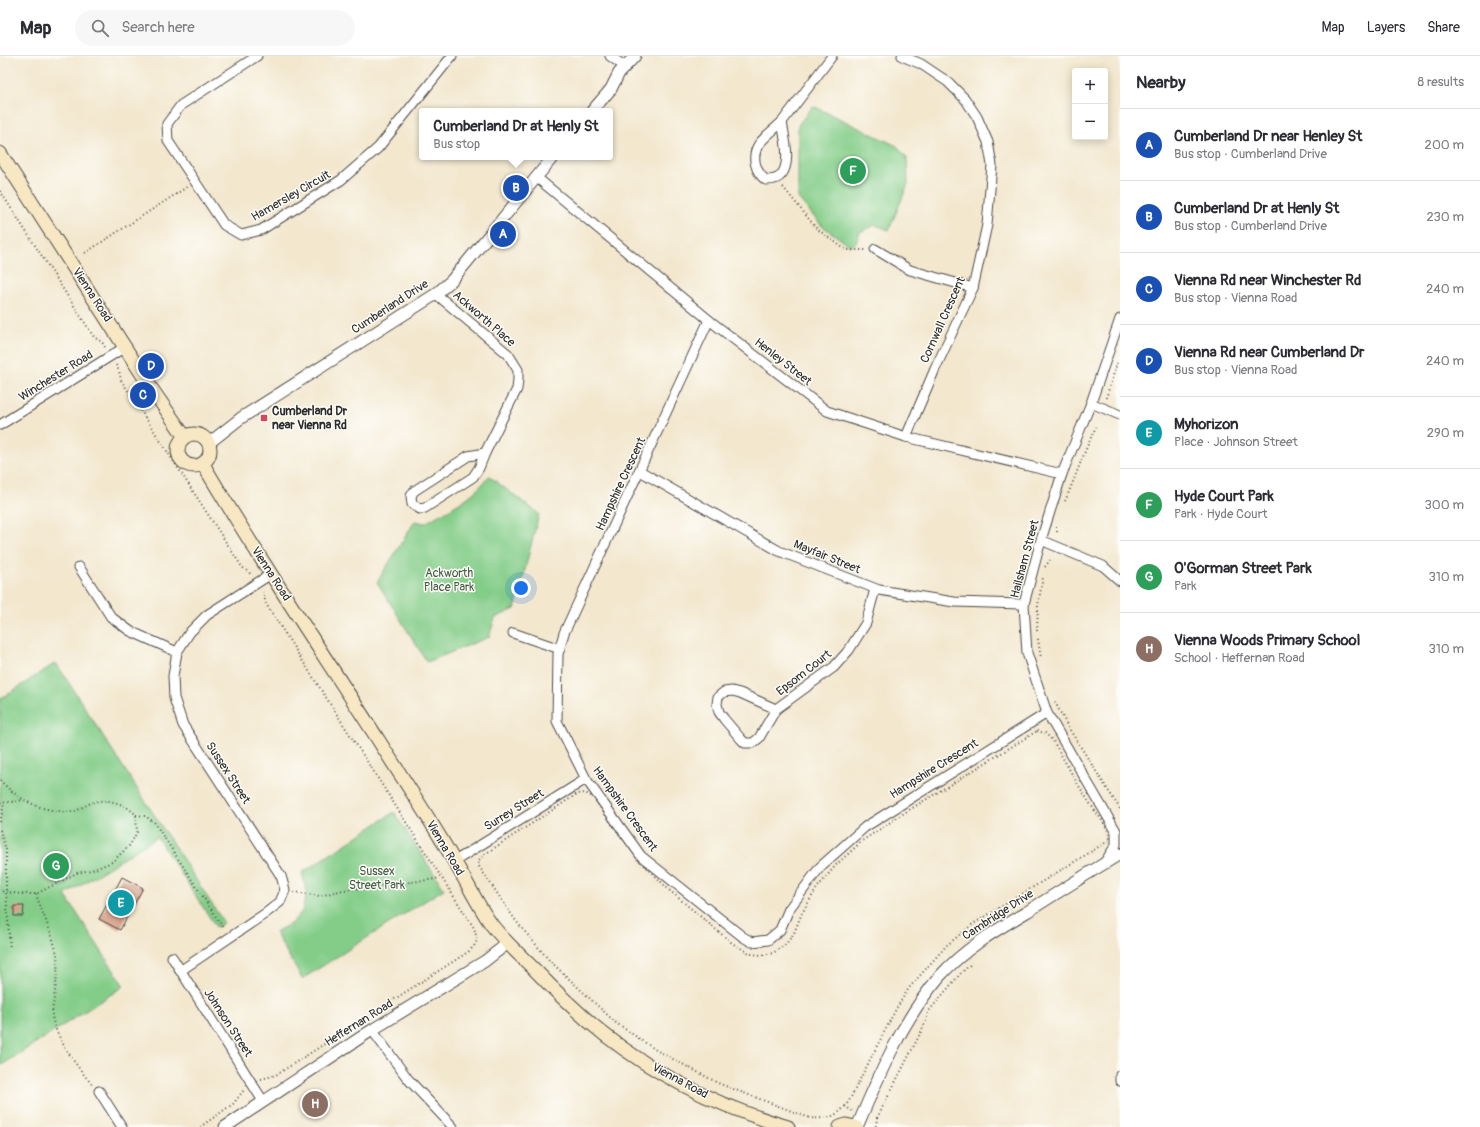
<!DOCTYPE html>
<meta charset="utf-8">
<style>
:root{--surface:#fff;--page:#f7f7f7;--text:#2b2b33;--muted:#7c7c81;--line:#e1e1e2;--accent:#ea580c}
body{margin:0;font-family:Pangolin,sans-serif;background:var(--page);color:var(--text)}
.controls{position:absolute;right:12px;top:12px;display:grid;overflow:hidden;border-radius:4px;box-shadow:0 2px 10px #0003}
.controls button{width:36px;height:36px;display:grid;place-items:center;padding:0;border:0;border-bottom:1px solid var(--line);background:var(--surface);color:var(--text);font:20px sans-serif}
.you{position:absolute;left:521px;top:532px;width:14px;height:14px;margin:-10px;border:3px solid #fff;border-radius:50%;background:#1a73e8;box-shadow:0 0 0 6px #1a73e833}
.badge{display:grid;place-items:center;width:26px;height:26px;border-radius:50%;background:var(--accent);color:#fff;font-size:13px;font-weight:700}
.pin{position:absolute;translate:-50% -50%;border:2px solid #fff;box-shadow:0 1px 4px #0006}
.popup{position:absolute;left:419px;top:52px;width:194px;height:52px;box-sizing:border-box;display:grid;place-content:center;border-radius:4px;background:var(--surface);filter:drop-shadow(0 1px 3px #0005);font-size:13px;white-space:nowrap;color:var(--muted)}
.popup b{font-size:15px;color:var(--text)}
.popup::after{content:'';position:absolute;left:50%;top:100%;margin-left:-8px;border:8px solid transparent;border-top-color:var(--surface)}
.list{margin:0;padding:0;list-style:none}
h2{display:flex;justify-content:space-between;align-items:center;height:52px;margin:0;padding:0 16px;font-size:17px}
h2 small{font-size:13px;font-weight:400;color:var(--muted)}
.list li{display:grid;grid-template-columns:26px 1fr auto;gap:12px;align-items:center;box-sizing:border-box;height:72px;padding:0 16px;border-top:1px solid var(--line)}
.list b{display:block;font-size:15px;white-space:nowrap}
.list p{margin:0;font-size:13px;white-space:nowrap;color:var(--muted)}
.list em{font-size:13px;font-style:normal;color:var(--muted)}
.icon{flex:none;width:22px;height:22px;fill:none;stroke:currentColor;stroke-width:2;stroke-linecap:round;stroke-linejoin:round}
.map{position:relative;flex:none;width:1120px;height:1071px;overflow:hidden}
header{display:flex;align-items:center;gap:24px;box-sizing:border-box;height:56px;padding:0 20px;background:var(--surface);border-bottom:1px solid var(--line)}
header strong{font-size:19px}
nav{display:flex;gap:22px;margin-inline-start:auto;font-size:14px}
.search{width:280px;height:36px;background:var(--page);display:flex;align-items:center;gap:10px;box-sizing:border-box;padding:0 14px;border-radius:22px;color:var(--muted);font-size:15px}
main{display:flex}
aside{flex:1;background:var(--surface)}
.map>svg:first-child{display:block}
.green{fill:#84cd89;stroke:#587c5a}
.building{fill:#d6a089}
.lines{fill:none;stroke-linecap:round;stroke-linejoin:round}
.minor-casing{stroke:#494743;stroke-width:11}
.tertiary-casing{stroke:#494743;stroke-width:13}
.secondary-casing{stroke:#494743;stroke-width:15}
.path{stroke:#494743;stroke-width:2;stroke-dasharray:1 3;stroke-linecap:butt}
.minor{stroke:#fff;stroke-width:9}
.tertiary{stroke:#fff;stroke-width:11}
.secondary{stroke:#f7e8c3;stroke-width:13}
.poi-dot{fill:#d1495b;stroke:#fdfcf7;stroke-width:1.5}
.labels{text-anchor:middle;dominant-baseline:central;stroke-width:3;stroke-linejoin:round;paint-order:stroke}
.street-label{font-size:12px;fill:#2b2b2b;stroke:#fdfcf7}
.poi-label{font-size:12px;font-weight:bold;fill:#2b2b2b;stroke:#fdfcf7;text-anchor:start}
.park-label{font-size:12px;fill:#465c47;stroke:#fdfcf7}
</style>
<header>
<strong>Map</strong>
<div class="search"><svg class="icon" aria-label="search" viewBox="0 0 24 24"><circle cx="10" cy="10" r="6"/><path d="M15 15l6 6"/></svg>Search here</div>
<nav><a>Map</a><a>Layers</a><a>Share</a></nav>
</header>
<main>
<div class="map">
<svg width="1120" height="1071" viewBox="0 0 1120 1071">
<rect width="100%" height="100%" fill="#fdfcf7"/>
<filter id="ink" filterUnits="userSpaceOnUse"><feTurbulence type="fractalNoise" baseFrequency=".025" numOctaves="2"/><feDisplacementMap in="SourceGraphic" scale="8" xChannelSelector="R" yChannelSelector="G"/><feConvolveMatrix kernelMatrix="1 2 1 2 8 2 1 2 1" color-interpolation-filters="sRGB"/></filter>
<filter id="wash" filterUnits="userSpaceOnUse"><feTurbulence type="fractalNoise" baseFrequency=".012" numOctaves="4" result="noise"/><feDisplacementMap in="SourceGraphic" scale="16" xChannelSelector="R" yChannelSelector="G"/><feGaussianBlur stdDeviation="0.9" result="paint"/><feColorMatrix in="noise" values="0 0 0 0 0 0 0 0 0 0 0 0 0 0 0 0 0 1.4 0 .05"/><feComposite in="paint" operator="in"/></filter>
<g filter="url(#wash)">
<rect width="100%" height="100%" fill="#f3e7ce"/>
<g class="green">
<path d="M813 50 897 90 907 102 908 128 889 174 875 169 860 176 856 187 850 190 821 169 798 142V69Z"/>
<path d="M489 420 539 458 515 553 495 562 489 581 427 606 377 526 415 465 425 467C447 454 474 442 489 420Z"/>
<path d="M56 607 224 867 216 871 157 781 65 839 124 930 2 1009 0 1006V643Z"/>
<path d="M394 756 444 833 302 923 275 876 292 867 302 855 307 836 302 817Z"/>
</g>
<g id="blocks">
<g class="building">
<path d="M122 821 143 832 120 874 99 863Z"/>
<path d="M14 850H24L23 860H14Z"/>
</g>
</g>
</g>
<g filter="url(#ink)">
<use href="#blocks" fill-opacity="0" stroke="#494743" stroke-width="1"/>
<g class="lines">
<g class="minor-casing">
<g id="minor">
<path d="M257 0 181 49 167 68 168 85 224 169 241 179 261 174 341 124 378 92 452 0"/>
<path d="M610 0 624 10"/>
<path d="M902 0 921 8 948 26 965 43 977 61 988 86 992 109 987 169 973 232 935 313 906 381"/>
<path d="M782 66C784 80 792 107 781 119 778 123 771 124 766 124 755 116 751 100 759 88 765 80 775 73 782 66Z"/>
<path d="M782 66 832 0"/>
<path d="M536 121 709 264 827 355 906 381 1062 418"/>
<path d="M875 193 910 214 973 232"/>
<path d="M436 238 508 298 518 314V324L517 333 485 397"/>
<path d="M709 264 564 577 558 598 557 665 586 723 641 800 743 881 752 886 768 884 780 874 789 853 820 811 865 771 1047 657"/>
<path d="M1091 347 1120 359"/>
<path d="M0 369 125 291"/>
<path d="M485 397 479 412 473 421 425 452 420 453 412 448 411 440 414 435 462 404 468 400Z"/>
<path d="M640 415 779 495 879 534 954 546 1024 548"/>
<path d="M1041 484 1103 510 1120 525"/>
<path d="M79 511 111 561 130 575 177 596"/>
<path d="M513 577 560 593"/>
<path d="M732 635 740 637 776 653 759 682 753 687H745L741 683 724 663 719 656 717 648 718 641 724 636Z"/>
<path d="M776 653 834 611 849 594 866 567 875 533"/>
<path d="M455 805 586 723"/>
<path d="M1105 806 1116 789V775L1047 657 1027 597 1024 548 1041 484 1062 418 1091 347 1120 263"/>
<path d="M172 901 263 1045"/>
<path d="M180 915 266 857 280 846 285 834 281 820 183 669 174 642 173 620 177 596 190 576 207 559 271 518"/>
<path d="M372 974 408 1023 453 1071"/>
<path d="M1120 1019V1025"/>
<path d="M99 1035 122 1071"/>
</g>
</g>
<g class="tertiary-casing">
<g id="tertiary">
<path d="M592 55 611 33 619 17 635 0"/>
<path d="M209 387 241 362 436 238 451 225 467 206 553 101"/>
<path d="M225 1071 372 974 485 905 508 887"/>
<path d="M857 1071C879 1019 903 963 940 920 965 892 998 873 1030 854 1060 835 1090 816 1120 798"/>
</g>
</g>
<g class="secondary-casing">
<g id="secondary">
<path d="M0 97 151 332 185 381"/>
<circle cx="194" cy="394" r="16"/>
<path d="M203 408C258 502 320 593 379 685 404 725 431 764 454 805 467 826 477 848 491 868 504 885 520 899 535 914 557 937 580 959 605 979 659 1021 723 1052 788 1071"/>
<path d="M840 1071 846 1069 856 1071"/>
</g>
</g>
<g class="path">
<path d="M783 131 817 173 846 194H866"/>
<path d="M0 135 94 281 102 286 105 291"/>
<path d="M85 197 187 131"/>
<path d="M116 309 119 315 121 324 242 511 252 519"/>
<path d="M1106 342 1117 307"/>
<path d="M1065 445C1076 420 1084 395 1096 371"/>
<path d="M1057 476V470"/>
<path d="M1045 511 1050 504"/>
<path d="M1037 575 1038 549 1043 521"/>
<path d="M1038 583 1041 602"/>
<path d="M1055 646 1068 671 1120 753"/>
<path d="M1037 675 1045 677 1053 685C1066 707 1078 730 1093 752 1100 762 1108 770 1110 784L973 868 947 889 909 932 896 953 849 1045C838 1061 829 1063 810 1062L720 1028 656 994 616 967 549 904 516 865 478 809 479 804 485 798 577 738 585 737 593 741 611 767 636 800 669 834 732 887 751 898 762 899 773 897 786 888 794 877 802 857 817 832 836 809 862 785 901 759Z"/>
<path d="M0 724C15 741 36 753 59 755 63 755 68 756 71 756 79 755 86 748 94 746 109 742 126 748 136 759L137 776 130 789 112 806 95 813 77 817 36 838H21L0 835"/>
<path d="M0 747 24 744"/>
<path d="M136 759 145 760 154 766 224 873"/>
<path d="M0 766 4 747"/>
<path d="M0 774 6 794V836L10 893"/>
<path d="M294 836 320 840 343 834 436 823 440 820"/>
<path d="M36 838C42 857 54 881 57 899 59 918 54 938 52 957 51 975 80 1016 92 1028"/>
<path d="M261 1023 276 1019 468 896C478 887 478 885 474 872L266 548 263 536"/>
<path d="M845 1050 852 1055"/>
<path d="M876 1070 877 1062 920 978 926 965 928 956 961 917 972 907"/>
<path d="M200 1071 233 1048 244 1034"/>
</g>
<use href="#minor" class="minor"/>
<use href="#tertiary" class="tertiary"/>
<use href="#secondary" class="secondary"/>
</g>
</g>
<rect class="poi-dot" x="260" y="358" width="8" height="8" rx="2"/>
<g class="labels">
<g class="street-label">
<text transform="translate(291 140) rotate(-30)">Hamersley Circuit</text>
<text transform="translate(92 239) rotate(57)">Vienna Road</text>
<text transform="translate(390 251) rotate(-33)">Cumberland Drive</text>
<text transform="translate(484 263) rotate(41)">Ackworth Place</text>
<text transform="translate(943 264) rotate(-66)">Cornwall Crescent</text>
<text transform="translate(783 306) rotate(38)">Henley Street</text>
<text transform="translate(56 320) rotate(-32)">Winchester Road</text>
<text transform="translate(621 428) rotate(-65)">Hampshire Crescent</text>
<text transform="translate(827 501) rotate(22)">Mayfair Street</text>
<text transform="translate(1025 503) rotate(-75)">Hailsham Street</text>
<text transform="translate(271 518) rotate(57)">Vienna Road</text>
<text transform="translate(804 617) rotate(-38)">Epsom Court</text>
<text transform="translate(934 713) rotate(-32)">Hampshire Crescent</text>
<text transform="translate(228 717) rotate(57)">Sussex Street</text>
<text transform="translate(625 753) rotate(54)">Hampshire Crescent</text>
<text transform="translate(514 754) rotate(-32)">Surrey Street</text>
<text transform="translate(445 792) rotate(59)">Vienna Road</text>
<text transform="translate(998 859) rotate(-33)">Cambridge Drive</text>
<text transform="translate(228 967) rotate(57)">Johnson Street</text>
<text transform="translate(359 967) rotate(-32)">Heffernan Road</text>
<text transform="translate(680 1025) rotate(28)">Vienna Road</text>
</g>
<g class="poi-label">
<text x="272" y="355">Cumberland Dr<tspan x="272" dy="14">near Vienna Rd</tspan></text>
</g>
<g class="park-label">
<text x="449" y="517">Ackworth<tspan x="449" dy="14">Place Park</tspan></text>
<text x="377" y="815">Sussex<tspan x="377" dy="14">Street Park</tspan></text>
</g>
</g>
</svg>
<div class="controls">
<button>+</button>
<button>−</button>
</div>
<div class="you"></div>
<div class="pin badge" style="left:503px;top:178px;background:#1a4fb4">A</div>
<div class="pin badge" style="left:516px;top:132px;background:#1a4fb4">B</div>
<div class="popup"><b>Cumberland Dr at Henly St</b>Bus stop</div>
<div class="pin badge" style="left:143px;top:339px;background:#1a4fb4">C</div>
<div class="pin badge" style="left:151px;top:310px;background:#1a4fb4">D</div>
<div class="pin badge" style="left:121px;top:847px;background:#0f9aa8">E</div>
<div class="pin badge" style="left:853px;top:115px;background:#2e9e5b">F</div>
<div class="pin badge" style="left:56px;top:810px;background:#2e9e5b">G</div>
<div class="pin badge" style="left:315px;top:1048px;background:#8d6e63">H</div>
</div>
<aside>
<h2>Nearby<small>8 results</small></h2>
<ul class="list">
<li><span class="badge" style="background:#1a4fb4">A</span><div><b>Cumberland Dr near Henley St</b><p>Bus stop · Cumberland Drive</p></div><em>200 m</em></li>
<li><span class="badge" style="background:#1a4fb4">B</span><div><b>Cumberland Dr at Henly St</b><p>Bus stop · Cumberland Drive</p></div><em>230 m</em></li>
<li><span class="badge" style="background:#1a4fb4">C</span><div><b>Vienna Rd near Winchester Rd</b><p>Bus stop · Vienna Road</p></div><em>240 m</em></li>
<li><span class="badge" style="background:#1a4fb4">D</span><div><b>Vienna Rd near Cumberland Dr</b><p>Bus stop · Vienna Road</p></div><em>240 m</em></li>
<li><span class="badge" style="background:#0f9aa8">E</span><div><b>Myhorizon</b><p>Place · Johnson Street</p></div><em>290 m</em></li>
<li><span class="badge" style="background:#2e9e5b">F</span><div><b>Hyde Court Park</b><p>Park · Hyde Court</p></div><em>300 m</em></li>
<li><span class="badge" style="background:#2e9e5b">G</span><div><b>O'Gorman Street Park</b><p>Park</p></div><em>310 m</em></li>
<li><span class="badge" style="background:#8d6e63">H</span><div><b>Vienna Woods Primary School</b><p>School · Heffernan Road</p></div><em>310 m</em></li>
</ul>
</aside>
</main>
